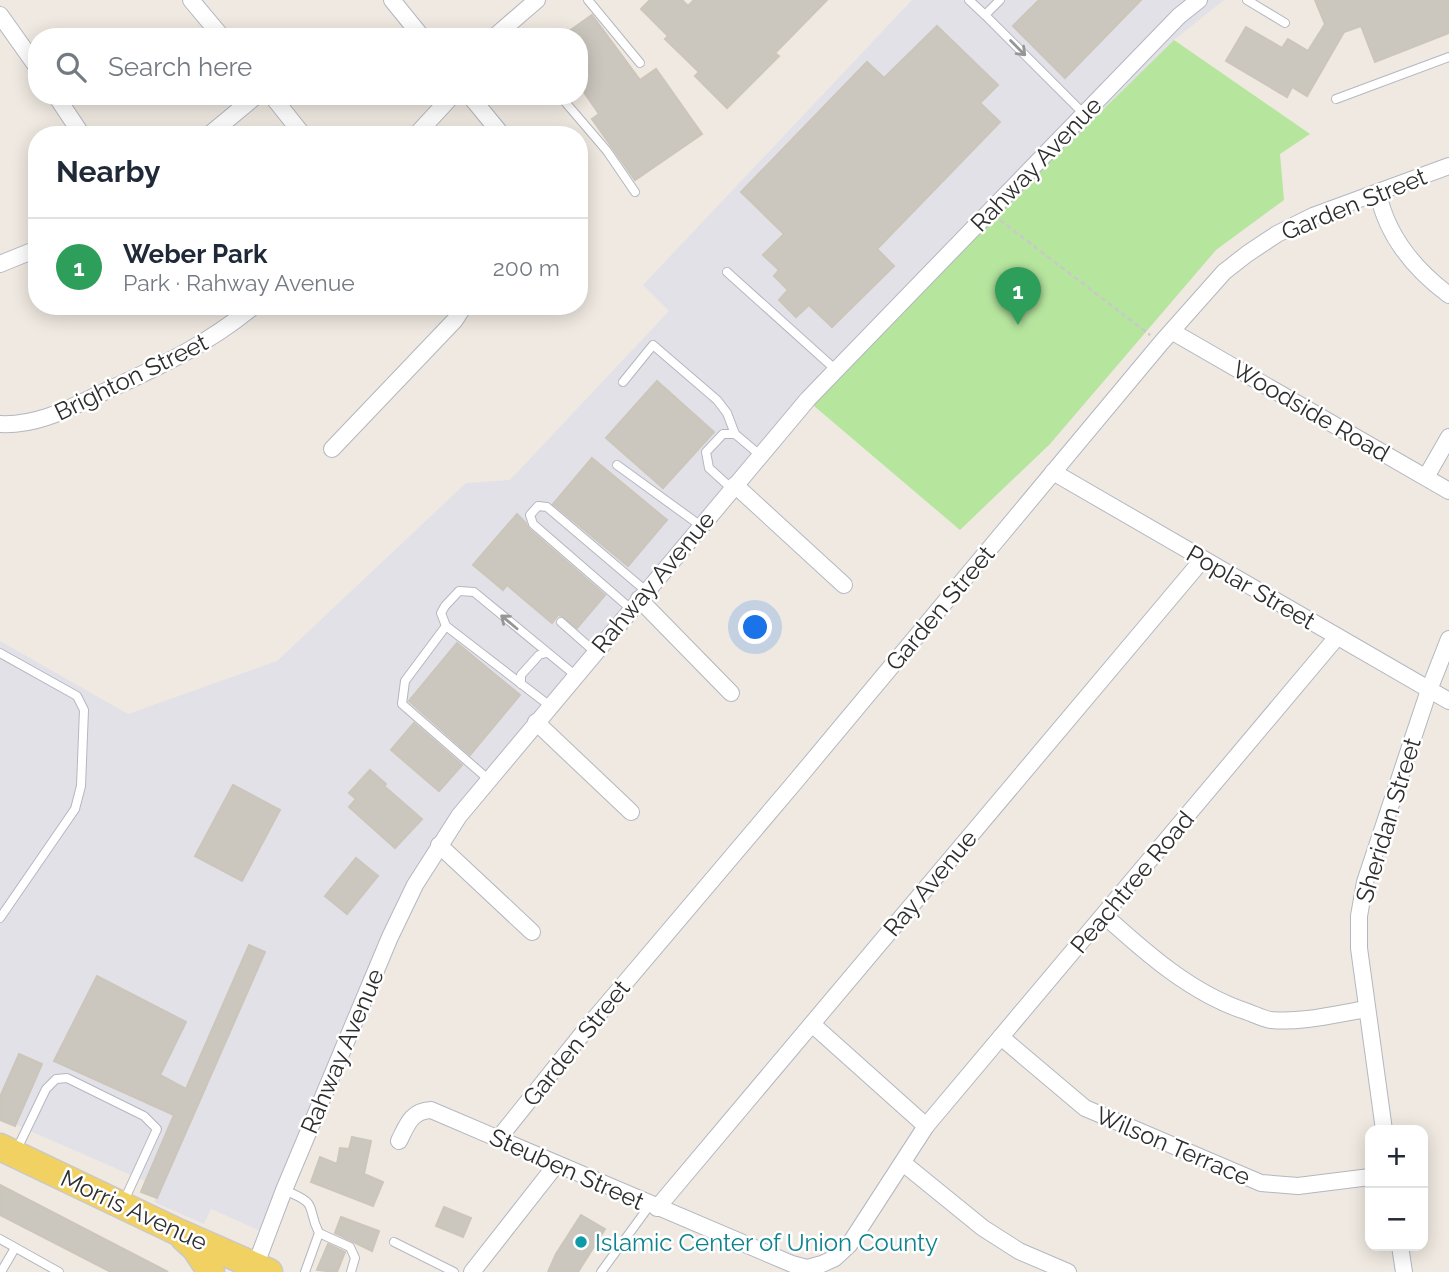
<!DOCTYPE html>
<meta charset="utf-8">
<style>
:root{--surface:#fff;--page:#f6f6f7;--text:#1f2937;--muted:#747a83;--line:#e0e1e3;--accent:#111827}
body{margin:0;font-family:Raleway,sans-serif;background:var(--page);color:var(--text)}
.controls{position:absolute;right:21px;bottom:21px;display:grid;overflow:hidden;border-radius:14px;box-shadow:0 4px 18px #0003}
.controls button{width:63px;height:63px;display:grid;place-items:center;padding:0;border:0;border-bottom:2px solid var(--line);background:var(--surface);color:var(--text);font:35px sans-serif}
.you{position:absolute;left:756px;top:628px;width:24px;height:24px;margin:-18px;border:5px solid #fff;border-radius:50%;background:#1a73e8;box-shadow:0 0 0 10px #1a73e833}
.badge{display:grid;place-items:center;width:46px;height:46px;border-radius:50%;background:var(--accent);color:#fff;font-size:23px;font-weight:700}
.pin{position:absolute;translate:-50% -58px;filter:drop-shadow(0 2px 4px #0008)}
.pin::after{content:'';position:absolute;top:37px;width:24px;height:21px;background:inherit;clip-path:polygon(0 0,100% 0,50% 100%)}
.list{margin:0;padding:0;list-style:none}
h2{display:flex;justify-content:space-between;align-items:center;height:91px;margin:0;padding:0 28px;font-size:30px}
h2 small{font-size:23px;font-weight:400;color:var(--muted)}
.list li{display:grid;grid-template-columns:46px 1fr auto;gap:21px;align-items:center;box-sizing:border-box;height:98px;padding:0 28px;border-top:2px solid var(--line)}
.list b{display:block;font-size:26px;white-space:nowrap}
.list p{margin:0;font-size:23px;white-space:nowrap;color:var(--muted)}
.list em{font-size:23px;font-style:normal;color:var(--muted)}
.icon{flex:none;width:38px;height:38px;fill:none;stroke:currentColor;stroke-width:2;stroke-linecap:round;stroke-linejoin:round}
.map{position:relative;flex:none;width:1449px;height:1272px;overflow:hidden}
.search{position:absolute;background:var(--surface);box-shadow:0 4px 18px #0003;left:28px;top:28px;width:560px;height:77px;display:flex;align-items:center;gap:18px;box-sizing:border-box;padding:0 24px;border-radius:28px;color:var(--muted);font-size:26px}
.panel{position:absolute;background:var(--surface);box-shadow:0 4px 18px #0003;left:28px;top:126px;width:560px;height:189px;border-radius:28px}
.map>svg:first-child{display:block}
.industrial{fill:#e3e1e8}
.green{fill:#b6e59e}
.building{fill:#cbc7bf;stroke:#cbc5ba;stroke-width:2}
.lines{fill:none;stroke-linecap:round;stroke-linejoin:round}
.lane-casing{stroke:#b4b7c1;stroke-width:10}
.street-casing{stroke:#b4b7c1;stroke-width:18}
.primary-casing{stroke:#c9c9c9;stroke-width:29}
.path{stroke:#c9c9c9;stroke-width:2.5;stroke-dasharray:5 3.5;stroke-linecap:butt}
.lane{stroke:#fff;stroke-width:8}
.street{stroke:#fff;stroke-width:16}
.primary{stroke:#f2d163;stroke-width:26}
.oneway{stroke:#969696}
.culture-dot{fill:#0f9aa8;stroke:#fff;stroke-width:2.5}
.labels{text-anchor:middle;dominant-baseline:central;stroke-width:5;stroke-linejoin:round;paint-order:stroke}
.street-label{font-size:24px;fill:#2e2e2e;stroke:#fff}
.culture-label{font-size:24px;fill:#0d838f;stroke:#fff;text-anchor:start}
</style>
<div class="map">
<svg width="1449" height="1272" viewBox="0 0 1449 1272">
<rect width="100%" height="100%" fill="#efe9e1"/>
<path class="industrial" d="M912 0H1224L1174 40 807 400 445 829 267 1234 211 1209 204 1224 154 1202 161 1188 0 1118V641L128 714 277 661 466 483 510 480 669 311 643 285Z"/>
<path class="green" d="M1174 40 1310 134 1280 154 1284 200 1216 250 1050 444 960 530 807 400Z"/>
<g class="building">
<path d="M650 0H682L688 6 694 0H827L775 53 779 56 727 108 695 76 699 72 665 39 668 36 641 9Z"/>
<path d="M1039 0H1141L1065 78 1013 26Z"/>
<path d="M1315 0H1449V33L1375 62 1361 26 1344 32 1307 96 1292 87 1287 97 1226 61 1246 27 1282 48 1288 39 1308 51 1325 24Z"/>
<path d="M592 15 640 80 656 69 702 134 635 180 592 119 599 114 579 85V37H561Z"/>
<path d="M937 26 998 85 980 103 1000 122 877 249 894 266 832 327 809 305 796 317 779 300 788 290 774 276 779 270 763 255 784 234 741 192 867 62 884 78Z"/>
<path d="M657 381 714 432 663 488 606 438Z"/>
<path d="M592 458 667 520 628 566 553 504Z"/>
<path d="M517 514 525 522 529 529 605 595 577 628 562 616 558 615 552 623 507 585 503 590 473 565Z"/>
<path d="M457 643 520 695 470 755 409 701Z"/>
<path d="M414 723 462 765 439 791 391 750Z"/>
<path d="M370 770 386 784 384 786 422 819 395 848 349 807 356 799 349 793Z"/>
<path d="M233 785 280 810 242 881 195 856Z"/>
<path d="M356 858 378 876 347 914 325 896Z"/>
<path d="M249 945 265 952 157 1198 141 1192 174 1115 54 1061 97 976 186 1022 160 1075 186 1089Z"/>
<path d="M19 1054 42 1064 15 1126 0 1120V1097Z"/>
<path d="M352 1137 371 1141 364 1174 383 1182 373 1206 311 1182 320 1157 337 1164 340 1148 349 1149Z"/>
<path d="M0 1185 168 1272H111L0 1215Z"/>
<path d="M444 1207 471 1218 463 1237 436 1226Z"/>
<path d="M581 1215 605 1229 578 1272H548L556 1254Z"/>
<path d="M341 1217 379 1231 372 1251 335 1233Z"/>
<path d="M328 1244 345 1252 337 1272 317 1270Z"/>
</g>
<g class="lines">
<g class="lane-casing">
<g id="lane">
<path d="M588 0 640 63"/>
<path d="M969 0 985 15"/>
<path d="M1000 0 985 15 1084 114"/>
<path d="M1247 0 1285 23"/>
<path d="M560 96 607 151 635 192"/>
<path d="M1336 99 1449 57"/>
<path d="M727 272 836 370"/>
<path d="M623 382 653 345 717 400 727 413 735 434"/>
<path d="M617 465 701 526"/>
<path d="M732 489 709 468 706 452 723 434H735L760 455"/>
<path d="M631 609 533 524 530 515 538 506 547 507 646 591"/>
<path d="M561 622 595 652"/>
<path d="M446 626 405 681 402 704 488 779"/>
<path d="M0 653 77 696 84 710 81 786 75 809 0 918"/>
<path d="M521 684V675L539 655 546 653"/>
<path d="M550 706 446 626 441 613 445 606 459 591 474 592 575 675"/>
<path d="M17 1149 46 1089 56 1079 67 1078 144 1116 157 1129 123 1203"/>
<path d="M284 1190C321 1205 305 1205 319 1233L350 1247 355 1258 351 1272"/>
<path d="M0 1239 59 1272"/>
<path d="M394 1242 454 1272"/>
<path d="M1 1272 15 1248"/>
<path d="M305 1272 319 1233"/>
<path d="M601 1272 650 1205"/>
</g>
</g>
<g class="street-casing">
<g id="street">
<path d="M191 0 222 37"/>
<path d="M392 0 422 37"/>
<path d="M0 15 37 67"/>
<path d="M494 37 537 0"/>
<path d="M56 96 82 135"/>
<path d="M272 96 303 135"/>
<path d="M470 96 502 135"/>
<path d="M209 135 256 96"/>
<path d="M416 135 452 96"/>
<path d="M1378 193C1387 236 1414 269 1449 295"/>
<path d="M0 264 37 249"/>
<path d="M1173 332 1449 491"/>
<path d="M0 424C39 426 71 407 106 391 162 365 205 346 254 306"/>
<path d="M332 449 455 320 464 306"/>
<path d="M1053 472 1449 701"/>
<path d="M1426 477 1449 437"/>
<path d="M735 485 844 585"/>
<path d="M639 599 731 693"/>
<path d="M536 722 631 812"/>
<path d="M439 845 532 932"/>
<path d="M1104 915C1146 953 1191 993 1245 1011 1254 1014 1263 1019 1271 1020 1302 1023 1336 1014 1367 1009"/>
<path d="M812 1024 926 1126"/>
<path d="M1001 1037 1085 1108 1261 1183 1298 1186 1370 1177"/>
<path d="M1384 1130 1359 948V916L1365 882 1429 690 1449 639"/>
<path d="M498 1139 591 1023 795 782 1161 343 1224 272 1247 254 1277 234 1313 216 1449 166"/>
<path d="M399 1141C407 1125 411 1111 431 1110L792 1264 807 1268 822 1264 835 1258 849 1245 926 1126 1337 637"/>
<path d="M903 1163 983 1228 1019 1251 1068 1272"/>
<path d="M657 1208 1203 559"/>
<path d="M1400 1246 1404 1272"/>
<path d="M253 1272 284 1190 390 937 415 885 459 816 808 399 1179 16 1199 0"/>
<path d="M472 1272 556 1165"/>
</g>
</g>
<g class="primary-casing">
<g id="primary">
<path d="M0 1147 178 1232 269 1272"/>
<path d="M184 1238 195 1248 211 1272"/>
</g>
</g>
<path class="path" d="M1000 220 1150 335"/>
<use href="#lane" class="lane"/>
<use href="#street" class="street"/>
<use href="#primary" class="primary"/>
</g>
<defs><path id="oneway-shaft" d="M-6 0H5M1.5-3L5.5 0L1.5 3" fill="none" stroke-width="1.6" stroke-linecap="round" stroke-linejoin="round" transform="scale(1.75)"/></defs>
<g class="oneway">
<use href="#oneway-shaft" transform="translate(1018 48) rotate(45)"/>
<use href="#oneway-shaft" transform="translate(509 622) rotate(-140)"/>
</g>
<circle class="culture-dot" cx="581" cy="1242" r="7"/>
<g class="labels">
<g class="street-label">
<text transform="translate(1036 164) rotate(-46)">Rahway Avenue</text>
<text transform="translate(1354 204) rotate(-22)">Garden Street</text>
<text transform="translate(131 377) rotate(-26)">Brighton Street</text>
<text transform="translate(1311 411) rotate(30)">Woodside Road</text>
<text transform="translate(653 582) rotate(-50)">Rahway Avenue</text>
<text transform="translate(1251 587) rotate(30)">Poplar Street</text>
<text transform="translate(940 608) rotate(-50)">Garden Street</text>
<text transform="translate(1388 820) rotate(-73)">Sheridan Street</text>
<text transform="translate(1132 882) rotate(-50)">Peachtree Road</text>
<text transform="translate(930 883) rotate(-50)">Ray Avenue</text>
<text transform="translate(576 1043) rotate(-51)">Garden Street</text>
<text transform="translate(342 1051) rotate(-67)">Rahway Avenue</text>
<text transform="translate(1173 1146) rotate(23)">Wilson Terrace</text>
<text transform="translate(567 1169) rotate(24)">Steuben Street</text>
<text transform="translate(134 1210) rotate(25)">Morris Avenue</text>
</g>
<g class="culture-label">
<text x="595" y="1242">Islamic Center of Union County</text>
</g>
</g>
</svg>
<div class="controls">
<button>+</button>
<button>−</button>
</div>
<div class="you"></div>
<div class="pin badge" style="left:1018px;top:325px;background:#2e9e5b">1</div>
<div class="search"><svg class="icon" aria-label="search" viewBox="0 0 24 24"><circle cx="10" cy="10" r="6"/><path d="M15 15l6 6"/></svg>Search here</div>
<section class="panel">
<h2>Nearby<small></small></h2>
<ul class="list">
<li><span class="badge" style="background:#2e9e5b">1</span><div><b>Weber Park</b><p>Park · Rahway Avenue</p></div><em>200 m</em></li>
</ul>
</section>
</div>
